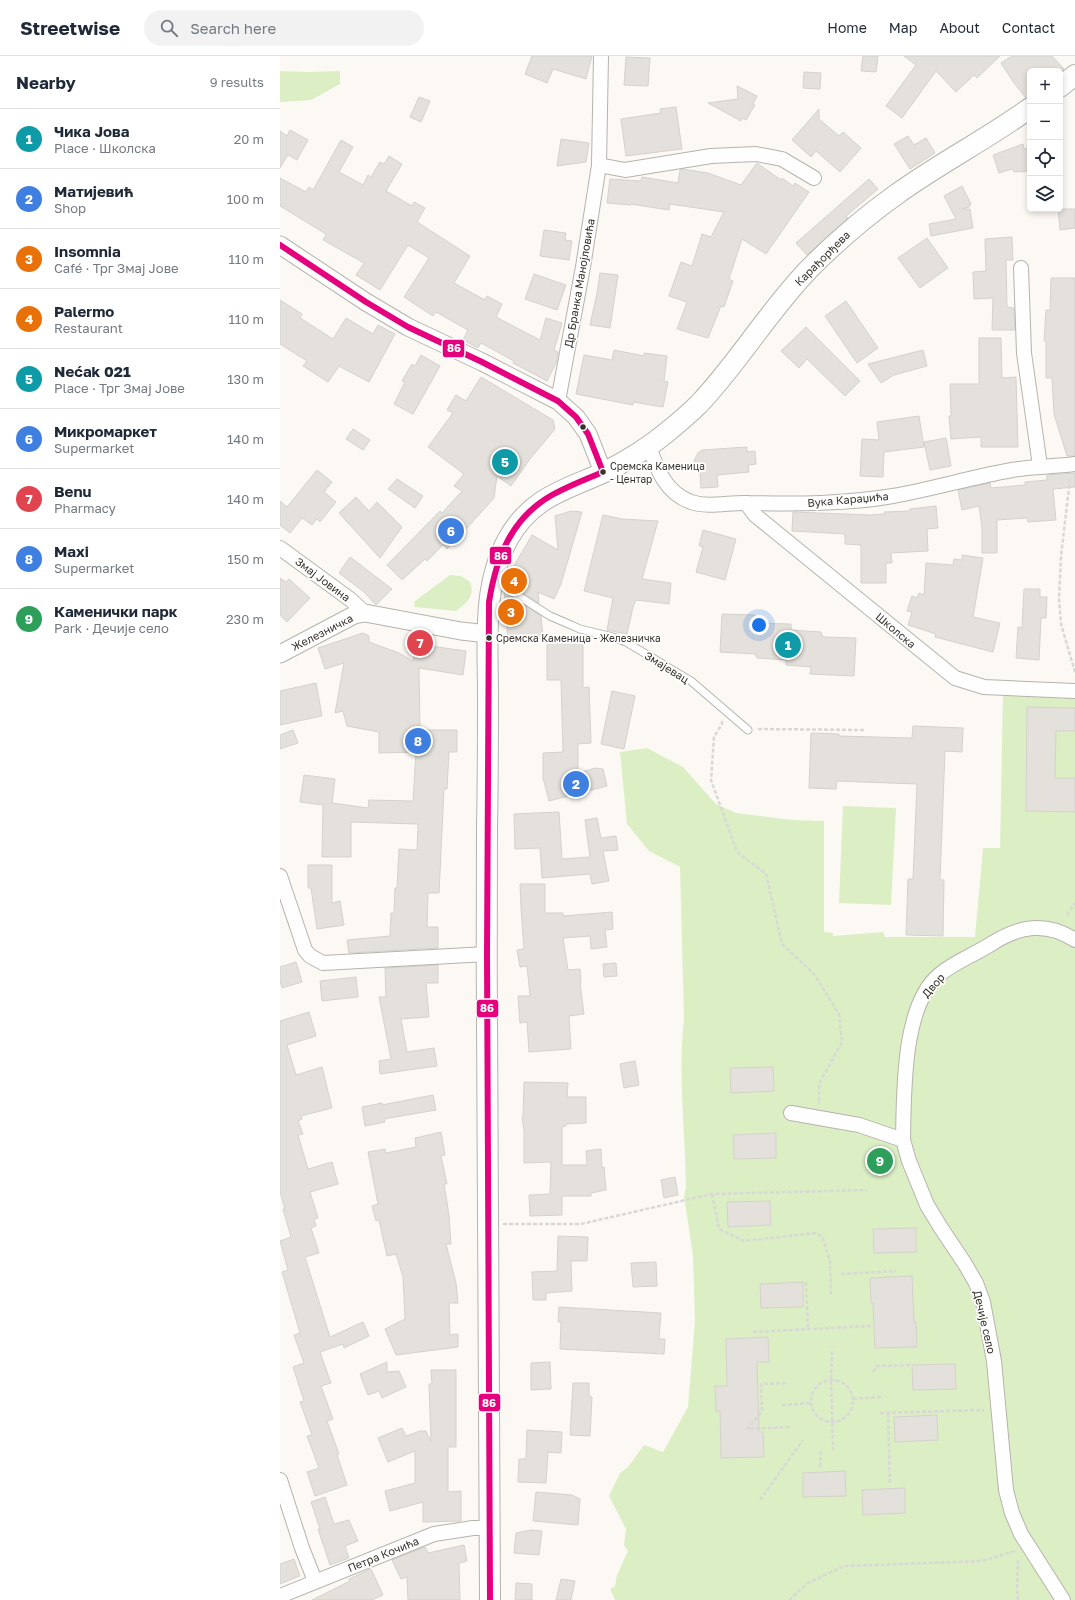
<!DOCTYPE html>
<meta charset="utf-8">
<style>
:root{--surface:#fff;--page:#f2f2f3;--text:#1f2937;--muted:#747a83;--line:#e0e1e3;--accent:#7c7872}
body{margin:0;font-family:"Golos Text",sans-serif;background:var(--page);color:var(--text)}
.controls{position:absolute;right:12px;top:12px;display:grid;overflow:hidden;border-radius:6px;box-shadow:0 2px 6px #0003}
.controls button{width:36px;height:36px;display:grid;place-items:center;padding:0;border:0;border-bottom:1px solid var(--line);background:var(--surface);color:var(--text);font:20px sans-serif}
.you{position:absolute;left:479px;top:569px;width:14px;height:14px;margin:-10px;border:3px solid #fff;border-radius:50%;background:#1a73e8;box-shadow:0 0 0 6px #1a73e833}
.badge{display:grid;place-items:center;width:26px;height:26px;border-radius:50%;background:var(--accent);color:#fff;font-size:13px;font-weight:700}
.pin{position:absolute;translate:-50% -50%;border:2px solid #fff;box-shadow:0 1px 4px #0006}
.list{margin:0;padding:0;list-style:none}
h2{display:flex;justify-content:space-between;align-items:center;height:52px;margin:0;padding:0 16px;font-size:17px}
h2 small{font-size:13px;font-weight:400;color:var(--muted)}
.list li{display:grid;grid-template-columns:26px 1fr auto;gap:12px;align-items:center;box-sizing:border-box;height:60px;padding:0 16px;border-top:1px solid var(--line)}
.list b{display:block;font-size:15px;white-space:nowrap}
.list p{margin:0;font-size:13px;white-space:nowrap;color:var(--muted)}
.list em{font-size:13px;font-style:normal;color:var(--muted)}
.icon{flex:none;width:22px;height:22px;fill:none;stroke:currentColor;stroke-width:2;stroke-linecap:round;stroke-linejoin:round}
.map{position:relative;flex:none;width:795px;height:1544px;overflow:hidden}
header{display:flex;align-items:center;gap:24px;box-sizing:border-box;height:56px;padding:0 20px;background:var(--surface);border-bottom:1px solid var(--line)}
header strong{font-size:19px}
nav{display:flex;gap:22px;margin-inline-start:auto;font-size:14px}
.search{width:280px;height:36px;background:var(--page);display:flex;align-items:center;gap:10px;box-sizing:border-box;padding:0 14px;border-radius:22px;color:var(--muted);font-size:15px}
main{display:flex}
aside{flex:1;background:var(--surface)}
.map>svg:first-child{display:block}
.green{fill:#dcefc4}
.building{fill:#e4e0db;stroke:#d5d1cc}
.lines{fill:none;stroke-linecap:round;stroke-linejoin:round}
.service-casing{stroke:#b6b3ad;stroke-width:9}
.minor-casing{stroke:#b6b3ad;stroke-width:16}
.tertiary-casing{stroke:#b6b3ad;stroke-width:19}
.secondary-casing{stroke:#b6b3ad;stroke-width:22}
.path{stroke:#d8d8d6;stroke-width:2.5;stroke-dasharray:4 2;stroke-linecap:butt}
.service{stroke:#fffefe;stroke-width:7}
.minor{stroke:#fffefe;stroke-width:14}
.tertiary{stroke:#fffefe;stroke-width:17}
.secondary{stroke:#fffefe;stroke-width:20}
.bus-1-casing{stroke:#fff;stroke-width:9}
.bus-1{stroke:#e5007d;stroke-width:6}
.bus-dot{fill:#37322b;stroke:#fff;stroke-width:1.5}
.labels{text-anchor:middle;dominant-baseline:central;stroke-width:3.5;stroke-linejoin:round;paint-order:stroke}
.bus-label{font-size:10px;fill:#37322b;stroke:#fff;text-anchor:start}
.street-label{font-size:11px;fill:#37322b;stroke:#fff}
.line-badge{stroke:#fff;stroke-width:1.5}
.badge-label{font-size:11px;text-anchor:middle;font-weight:bold;fill:#fff}
</style>
<header>
<strong>Streetwise</strong>
<div class="search"><svg class="icon" aria-label="search" viewBox="0 0 24 24"><circle cx="10" cy="10" r="6"/><path d="M15 15l6 6"/></svg>Search here</div>
<nav><a>Home</a><a>Map</a><a>About</a><a>Contact</a></nav>
</header>
<main>
<aside>
<h2>Nearby<small>9 results</small></h2>
<ul class="list">
<li><span class="badge" style="background:#0f9aa8">1</span><div><b>Чика Јова</b><p>Place · Школска</p></div><em>20 m</em></li>
<li><span class="badge" style="background:#3f7fe0">2</span><div><b>Матијевић</b><p>Shop</p></div><em>100 m</em></li>
<li><span class="badge" style="background:#e8710a">3</span><div><b>Insomnia</b><p>Café · Трг Змај Јове</p></div><em>110 m</em></li>
<li><span class="badge" style="background:#e8710a">4</span><div><b>Palermo</b><p>Restaurant</p></div><em>110 m</em></li>
<li><span class="badge" style="background:#0f9aa8">5</span><div><b>Nećak 021</b><p>Place · Трг Змај Јове</p></div><em>130 m</em></li>
<li><span class="badge" style="background:#3f7fe0">6</span><div><b>Микромаркет</b><p>Supermarket</p></div><em>140 m</em></li>
<li><span class="badge" style="background:#e0444e">7</span><div><b>Benu</b><p>Pharmacy</p></div><em>140 m</em></li>
<li><span class="badge" style="background:#3f7fe0">8</span><div><b>Maxi</b><p>Supermarket</p></div><em>150 m</em></li>
<li><span class="badge" style="background:#2e9e5b">9</span><div><b>Каменички парк</b><p>Park · Дечије село</p></div><em>230 m</em></li>
</ul>
</aside>
<div class="map">
<svg width="795" height="1544" viewBox="0 0 795 1544">
<rect width="100%" height="100%" fill="#fcf9f5"/>
<g class="green">
<path d="M0 15 27 16 60 15V28L31 44 0 46Z"/>
<path d="M170 519 181 520 190 526C196 539 186 548 176 555L135 551 134 547 135 545Z"/>
<path d="M723 638 795 641V1544H335L330 1533 335 1530 337 1519 348 1495 344 1489 346 1473 329 1440 340 1417 348 1411 364 1389 383 1396 408 1351 415 1265 413 1200 404 1140 406 1131C405 1077 398 1016 404 962L400 811 369 795 347 768 340 696 367 692 403 711 436 748 456 757 511 764 544 765V876L553 877V880L603 876 605 881H695L703 792H720Z"/>
<path d="M563 750 616 752 611 849 559 847Z"/>
</g>
<g class="building">
<path d="M252 0H312L306 23 273 13 267 27 245 18Z"/>
<path d="M583 0H598L596 16 581 15Z"/>
<path d="M624 0H720L697 22 694 19 676 36 656 15 622 62 606 50 636 9Z"/>
<path d="M732 0H772L784 13 782 15H750V41L746 42 734 27 721 7Z"/>
<path d="M346 1 370 2 368 30 344 29Z"/>
<path d="M524 16 541 17 540 33 523 32Z"/>
<path d="M457 30 477 40 473 48 475 49 466 64 462 62 461 65 428 47 458 43Z"/>
<path d="M139 41 150 45 141 66 130 61Z"/>
<path d="M396 51 402 93 346 100 341 63 381 57 380 53Z"/>
<path d="M539 53V63L559 80 563 76 581 92 560 116 536 95 531 101 512 84Z"/>
<path d="M10 74 28 84 17 104 8 99 0 112V75L7 80Z"/>
<path d="M628 80 634 89 646 82 655 97 630 113 614 88Z"/>
<path d="M281 83 309 87 306 106 277 110Z"/>
<path d="M61 84 73 91 59 116 83 129 88 119 91 121 100 106 104 108 109 100 122 108 106 135 132 150 134 146 145 152 137 166 190 200 174 227 205 244 207 240 222 248 216 261 260 284 266 262 282 267 274 294 278 296 276 307 267 325 233 307 234 305 201 287 198 292 183 284 188 274 156 256 153 260 124 241 149 202 128 189 100 234 76 219 84 207 43 184 46 178 0 150V122L26 136 29 131 33 134Z"/>
<path d="M743 88 744 93 750 91V115L734 116 732 113 719 117 713 99Z"/>
<path d="M477 107 501 124 502 122 513 130 515 127 529 136 486 198 462 183 449 223 453 225 444 251 441 250 428 282 397 273 407 246 389 240 401 206 412 210 422 178 431 181 444 156 390 148 389 154 351 148V149L327 147 330 123 361 125 362 121 398 127 400 114 402 113 428 117 461 129Z"/>
<path d="M589 123 598 133 566 160 568 162 527 199 516 187Z"/>
<path d="M682 130 691 148 689 151 682 153H690L693 172 651 180 649 168 676 163 664 140Z"/>
<path d="M778 153H795V172L780 174Z"/>
<path d="M264 174 286 177 285 184 292 185 289 204 260 200Z"/>
<path d="M732 181 733 204H726L727 251 734 252 735 274H712L713 242 694 243 693 216 706 215 705 183Z"/>
<path d="M647 182 668 212 640 232 618 202Z"/>
<path d="M320 217 338 219 330 272 310 269 317 237Z"/>
<path d="M254 218 286 229 277 254 245 243Z"/>
<path d="M771 222H795V400H787L774 358 772 322H766V285H764L765 271 766 254H770Z"/>
<path d="M0 244 22 258 20 262 53 283 66 262 93 278 98 269 115 278 89 326 59 310 48 326 23 310 27 305 0 288Z"/>
<path d="M566 245 598 292 577 307 545 260Z"/>
<path d="M526 271 580 325 565 340 527 303 519 312 501 295Z"/>
<path d="M699 282H721L722 322 736 321 738 391H701V381L671 383 669 360H671L670 328H699Z"/>
<path d="M334 294 364 300V297L387 300 384 325 388 326 383 351 353 346V349L296 338 304 299 332 304Z"/>
<path d="M643 294 647 310 614 319 601 327 588 308Z"/>
<path d="M141 299 160 310 133 358 114 348 125 326 122 325 132 308 135 310Z"/>
<path d="M201 321 273 364 275 373 250 403 231 430 217 420 214 442 187 472 167 493 163 489 147 505 145 503 122 524 107 509 160 455 162 457 182 435 174 430 184 418 148 391 173 357 167 354 176 339 186 345Z"/>
<path d="M639 360 644 391 604 396 603 421 580 420 582 383 599 384 597 366Z"/>
<path d="M73 373 90 384 83 394 66 383Z"/>
<path d="M666 382 671 410 650 414 644 386Z"/>
<path d="M467 391V396L475 395 476 408 468 409 469 416 437 419 438 431 421 432 420 417 415 410 414 405 418 397 422 394Z"/>
<path d="M37 414 52 426 44 436 56 446 40 466 37 463 32 469 22 462 10 477 0 469V445L7 451Z"/>
<path d="M795 417V431L773 433 776 464 748 466 747 462 717 464V497H702V472L699 450 682 454 678 434 710 427 711 432 745 429V426L767 424V419Z"/>
<path d="M117 423 143 440 135 452 108 433Z"/>
<path d="M76 441 89 455 97 446 122 471 100 502 59 457Z"/>
<path d="M656 450 658 472 647 473 648 495 611 497 612 507H606V527H581V489L565 488V478L512 475 513 456 590 459 605 458 604 456 630 455V453Z"/>
<path d="M291 455 302 456 281 528 274 543 258 536 259 547 225 525 252 479 278 494 275 460Z"/>
<path d="M323 459 342 463 378 465 362 523 391 527 389 548 356 544 353 551 347 578 327 574 333 542 304 535Z"/>
<path d="M423 474 456 483 445 524 416 516 423 491 419 490Z"/>
<path d="M682 499 703 502 693 561 720 567 713 596 655 581 656 578 628 569 632 556 627 555 632 540 637 542 639 537 644 539 646 507 673 509 674 503 682 504Z"/>
<path d="M70 501 112 533 96 549 84 536 59 517Z"/>
<path d="M0 522 6 526 9 523 30 542 7 566 0 559Z"/>
<path d="M744 533H760V541H767L766 562H761L759 604 736 602 738 571 742 572Z"/>
<path d="M224 536 261 560 263 582 228 585Z"/>
<path d="M442 558 475 559 474 567 511 568V574L541 576 543 581 576 582 574 620 530 618 531 611 506 609V604L477 602 475 598 440 596Z"/>
<path d="M83 577 89 580V586L119 597 133 605 136 588 186 595 183 619 139 612 140 674H177V696H169L167 733H164L159 837H148L147 871H158V892L69 897 67 884 110 880 111 857H114L115 832H117L119 793 137 794 138 768 71 766V801H42L43 749 20 746 24 719 55 723 52 747 88 752 89 744 133 745 136 696 99 697V676L67 670 63 655 55 657 64 607 45 613 38 592Z"/>
<path d="M267 585H303V632L309 631 311 687 298 688V717L315 712 323 713 327 730 269 745 263 722V697L283 696 281 624H267Z"/>
<path d="M36 627 42 660 0 669V635Z"/>
<path d="M332 635 355 640 344 693 321 688Z"/>
<path d="M747 651 795 652V675H776L775 722H795V756L746 755Z"/>
<path d="M633 670 683 672 682 696 665 695 660 824H664L663 880 626 879 628 823H633L637 728 557 725 556 733 529 732 531 677 559 678V680L632 682Z"/>
<path d="M13 674 18 687 0 693V679Z"/>
<path d="M279 756 282 803 310 801 305 764 317 762 321 782 336 780 338 794 323 795 329 825 312 828 310 818 262 822 260 792 235 793 234 758Z"/>
<path d="M28 809H52V847L60 845 64 869 37 873 31 832H28Z"/>
<path d="M240 828H265V857H283V860L332 856 333 873 325 874 327 891 311 893 310 880 283 882 288 914 300 913 301 927H300L304 958 289 960 291 993 249 996 247 966 240 967 238 940H250L247 910 240 911 237 894 244 893 241 852Z"/>
<path d="M16 906 22 926 2 932 0 925V911Z"/>
<path d="M336 907 337 920 324 921 323 908Z"/>
<path d="M158 909V927H146L149 961 121 963 127 996 154 992 157 1010 100 1018 99 1005 111 1003 99 941H106L105 912Z"/>
<path d="M76 921 78 941 42 945 40 925Z"/>
<path d="M29 956 36 980 7 989 16 1019 42 1011 52 1052 21 1060 22 1063 18 1065 23 1078 18 1079 28 1113 52 1106 58 1128 30 1136 38 1162 34 1163 36 1170 31 1172 39 1197 25 1201 50 1281 83 1266 89 1280 64 1292 63 1288 40 1296 51 1327 41 1330 53 1363 47 1365 59 1398 57 1399 67 1429 35 1440 27 1416 39 1412 27 1380 32 1379 20 1346 24 1345 13 1311 24 1307 14 1279 20 1277 2 1216 8 1214 0 1185 11 1181 3 1153H5L0 1136V965Z"/>
<path d="M355 1005 359 1029 344 1032 340 1008Z"/>
<path d="M493 1011 494 1035 451 1037 450 1012Z"/>
<path d="M244 1026 288 1027 287 1041H306V1067L286 1068V1070L282 1071V1109H307L306 1095 321 1093 322 1112 324 1111 326 1134 311 1137V1140H282V1159L250 1160 249 1139 270 1138 271 1106 244 1107V1074L242 1061 243 1060Z"/>
<path d="M153 1039 156 1054 104 1063 105 1066 85 1070 82 1051 102 1047V1049Z"/>
<path d="M161 1076 165 1099 161 1100 167 1128H164L169 1159 171 1188H166L176 1227 178 1247H169L170 1279 178 1278V1291L116 1299 105 1273 125 1263 123 1221 116 1198 107 1200 99 1164 96 1165 92 1150 98 1148 88 1096 105 1093 106 1097 136 1091 135 1082Z"/>
<path d="M496 1077V1102L454 1103 453 1079Z"/>
<path d="M395 1121 398 1139 384 1142 381 1124Z"/>
<path d="M490 1145 491 1169 448 1171 447 1146Z"/>
<path d="M636 1172V1196L594 1197 593 1173Z"/>
<path d="M278 1180 308 1181 307 1205H291L292 1235 266 1237V1244H253L252 1216 277 1215Z"/>
<path d="M376 1206 377 1230 353 1231 351 1207Z"/>
<path d="M632 1220 634 1266H636L637 1291 595 1292 593 1247H591L590 1222Z"/>
<path d="M523 1226V1251L481 1252 480 1228Z"/>
<path d="M279 1251 381 1257 379 1283H385L384 1298 280 1293 281 1266H278Z"/>
<path d="M488 1281 489 1306H477L479 1376H483L484 1401 441 1402 440 1355H436L435 1330H447L446 1283Z"/>
<path d="M107 1306V1316L119 1315 126 1331 102 1342 99 1335 88 1339 80 1318Z"/>
<path d="M270 1306 271 1333 251 1334V1307Z"/>
<path d="M675 1308 676 1333 633 1334 632 1309Z"/>
<path d="M151 1314H176V1391H168V1436L181 1435V1465L143 1466V1446L110 1455 105 1435 135 1427V1395L108 1406 98 1382 122 1372 126 1380 140 1375H146L151 1386 149 1328H152Z"/>
<path d="M293 1327H309V1340L312 1341 310 1380 290 1379Z"/>
<path d="M657 1359 658 1384 615 1386 614 1361Z"/>
<path d="M247 1374 282 1376 281 1397 268 1396 266 1427 238 1426 239 1403H246Z"/>
<path d="M565 1415 566 1440 523 1441V1417Z"/>
<path d="M625 1432V1457L583 1459 582 1434Z"/>
<path d="M256 1436 292 1439 300 1443 298 1469 253 1465Z"/>
<path d="M45 1441 54 1468 69 1464 78 1485 65 1490 69 1502 50 1509 38 1473H40L31 1446Z"/>
<path d="M251 1474 262 1475 259 1499 234 1497 236 1477Z"/>
<path d="M184 1489 187 1505 179 1507 180 1544H128L127 1521 121 1523 112 1504 145 1491 148 1497Z"/>
<path d="M14 1503 20 1520 0 1528V1508Z"/>
<path d="M91 1513 103 1539 92 1544H32L70 1525 69 1523Z"/>
<path d="M281 1523 295 1525 291 1544H276Z"/>
<path d="M236 1527 252 1528V1544H235Z"/>
</g>
<g class="lines">
<g class="service-casing">
<path id="service" d="M215 525 270 560 284 566 300 573 333 581 346 586 411 625 468 674"/>
</g>
<g class="minor-casing">
<g id="minor">
<path d="M319 109 345 114 431 100 476 98 502 103 534 122"/>
<path d="M741 212 744 297 760 410"/>
<path d="M278 345 303 211 319 109 321 0"/>
<path d="M369 390C377 414 386 437 411 446 429 452 450 446 468 447 516 448 566 448 613 440 653 433 692 421 732 414 753 410 774 411 795 408"/>
<path d="M466 447 475 459 675 622 704 631 795 635"/>
<path d="M0 492 71 544 85 557"/>
<path d="M0 820 25 894 30 900 43 907 207 898"/>
<path d="M511 1057 579 1069 623 1084 629 1105 647 1149 661 1172 685 1208 696 1227 703 1246 714 1305 726 1434 732 1457 741 1478 783 1544"/>
<path d="M623 1084C624 1039 622 950 659 919 674 906 694 899 711 888 739 870 766 865 795 884"/>
<path d="M0 1424 22 1492 35 1525"/>
<path d="M0 1540 154 1478 193 1472H209"/>
</g>
</g>
<g class="tertiary-casing">
<g id="tertiary">
<path d="M0 189 86 246 128 271 202 306 278 345 296 361 308 378 323 416"/>
<path d="M0 598 74 559 85 557 181 575 208 578"/>
</g>
</g>
<g class="secondary-casing">
<g id="secondary">
<path d="M780 31 795 19"/>
<path d="M210 1544C208 1286 206 1028 207 770 208 726 208 682 208 638 208 586 202 530 228 483 252 440 286 434 327 415 348 404 368 392 386 377 397 368 409 358 419 348 459 306 489 254 530 212 557 185 586 160 617 138 660 107 707 83 750 52"/>
</g>
</g>
<g class="path">
<path d="M790 423 781 500 779 542 781 568 795 616"/>
<path d="M442 665V668L434 681 431 724 457 796 486 818 502 888 534 918 559 958 562 986 539 1028V1048"/>
<path d="M478 673 585 674"/>
<path d="M787 859 795 847"/>
<path d="M432 1138 439 1173 464 1185 536 1177 543 1182 550 1206 551 1240"/>
<path d="M223 1168H301L432 1138 587 1134"/>
<path d="M561 1218 616 1215"/>
<path d="M526 1226 528 1274"/>
<path d="M473 1276 591 1270"/>
<path d="M552 1295 551 1323 553 1394"/>
<path d="M593 1316 597 1310 632 1309"/>
<circle cx="552" cy="1345" r="21"/>
<path d="M506 1327 481 1328 482 1355 467 1373 510 1371"/>
<path d="M573 1343 601 1341"/>
<path d="M502 1349 531 1347"/>
<path d="M600 1357 704 1354"/>
<path d="M608 1357 610 1429"/>
<path d="M540 1411 541 1393"/>
<path d="M480 1444 523 1384"/>
<path d="M509 1544 528 1527 564 1510 702 1505 735 1495"/>
<path d="M738 1544 737 1534 738 1502"/>
</g>
<use href="#service" class="service"/>
<use href="#minor" class="minor"/>
<use href="#tertiary" class="tertiary"/>
<use href="#secondary" class="secondary"/>
<g class="bus-1-casing">
<g id="bus-1">
<path d="M0 189 86 246 128 271 202 306 278 345 296 361 308 378 323 416"/>
<path d="M210 1544 207 898 209 546C216 502 231 462 272 439 288 430 306 423 323 416"/>
</g>
</g>
<use href="#bus-1" class="bus-1"/>
</g>
<g class="bus-dot">
<circle cx="303" cy="371" r="3.5"/>
<circle cx="323" cy="416" r="3.5"/>
<circle cx="209" cy="582" r="3.5"/>
</g>
<g class="labels">
<g class="bus-label">
<text x="330" y="410">Сремска Каменица<tspan x="330" dy="13">- Центар</tspan></text>
<text x="216" y="582">Сремска Каменица - Железничка</text>
</g>
<g class="street-label">
<text transform="translate(542 202) rotate(-45)">Карађорђева</text>
<text transform="translate(299 227) rotate(-80)">Др Бранка Манојловића</text>
<text transform="translate(568 443) rotate(-5)">Вука Караџића</text>
<text transform="translate(43 523) rotate(37)">Змај Јовина</text>
<text transform="translate(616 574) rotate(40)">Школска</text>
<text transform="translate(42 576) rotate(-27)">Железничка</text>
<text transform="translate(387 611) rotate(32)">Змајевац</text>
<text transform="translate(653 929) rotate(-49)">Двор</text>
<text transform="translate(705 1266) rotate(77)">Дечије село</text>
<text transform="translate(103 1498) rotate(-22)">Петра Кочића</text>
</g>
</g>
<g class="line-badge">
<rect x="162" y="283" width="23" height="19" rx="4" fill="#e5007d"/>
<rect x="209" y="490" width="23" height="19" rx="4" fill="#e5007d"/>
<rect x="196" y="943" width="23" height="19" rx="4" fill="#e5007d"/>
<rect x="198" y="1337" width="23" height="19" rx="4" fill="#e5007d"/>
</g>
<g class="badge-label">
<text x="174" y="296">86</text>
<text x="221" y="504">86</text>
<text x="207" y="956">86</text>
<text x="209" y="1351">86</text>
</g>
</svg>
<div class="controls">
<button>+</button>
<button>−</button>
<button><svg class="icon" aria-label="locate" viewBox="0 0 24 24"><circle cx="12" cy="12" r="6"/><path d="M12 2v4M12 18v4M2 12h4M18 12h4"/></svg></button>
<button><svg class="icon" aria-label="layers" viewBox="0 0 24 24"><path d="M12 4l9 5-9 5-9-5zM3 14l9 5 9-5"/></svg></button>
</div>
<div class="you"></div>
<div class="pin badge" style="left:508px;top:589px;background:#0f9aa8">1</div>
<div class="pin badge" style="left:296px;top:728px;background:#3f7fe0">2</div>
<div class="pin badge" style="left:231px;top:556px;background:#e8710a">3</div>
<div class="pin badge" style="left:234px;top:525px;background:#e8710a">4</div>
<div class="pin badge" style="left:225px;top:406px;background:#0f9aa8">5</div>
<div class="pin badge" style="left:171px;top:475px;background:#3f7fe0">6</div>
<div class="pin badge" style="left:140px;top:587px;background:#e0444e">7</div>
<div class="pin badge" style="left:138px;top:685px;background:#3f7fe0">8</div>
<div class="pin badge" style="left:600px;top:1105px;background:#2e9e5b">9</div>
</div>
</main>
